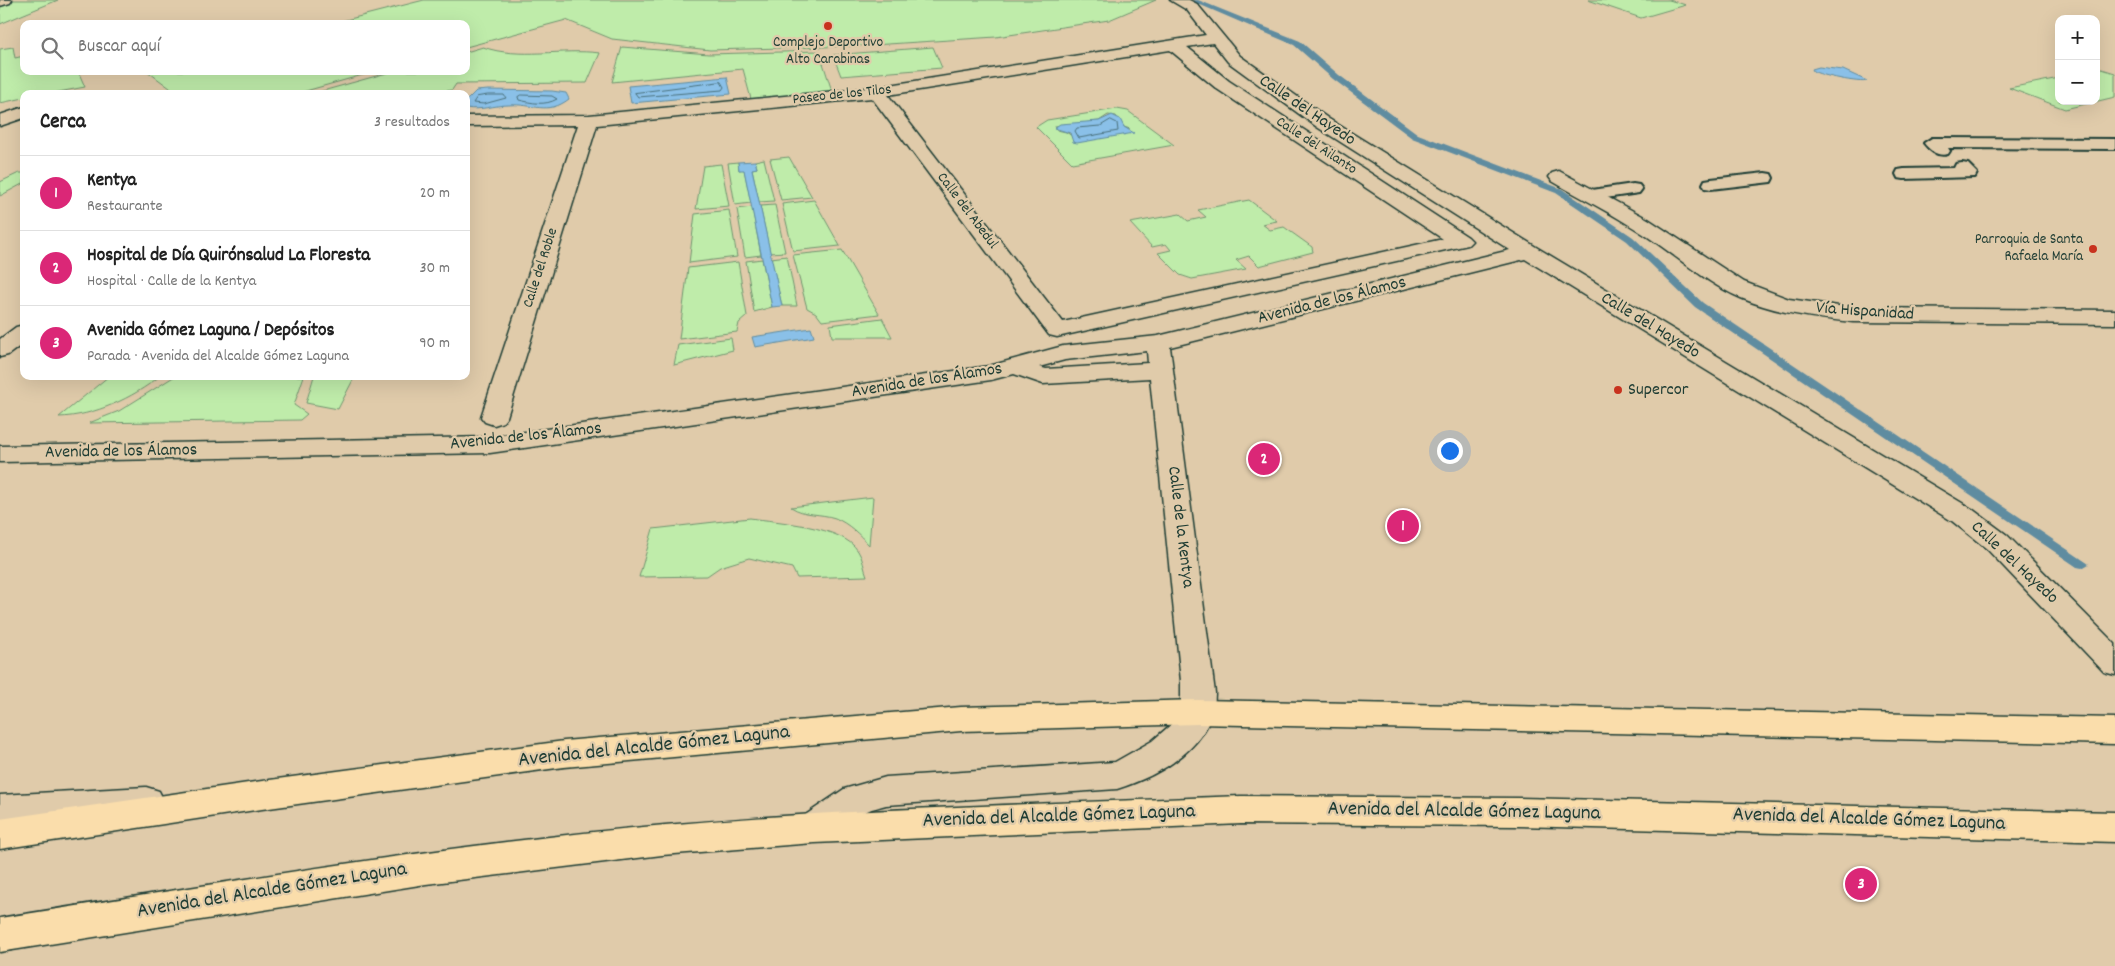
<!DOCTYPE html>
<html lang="es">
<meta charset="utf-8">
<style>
:root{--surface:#fff;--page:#f6f6f6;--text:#222;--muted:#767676;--line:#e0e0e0;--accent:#db2777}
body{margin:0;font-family:Dekko,sans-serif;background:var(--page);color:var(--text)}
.controls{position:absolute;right:15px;top:15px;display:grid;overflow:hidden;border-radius:10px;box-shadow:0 5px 20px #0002}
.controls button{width:45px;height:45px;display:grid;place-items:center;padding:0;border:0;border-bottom:1px solid var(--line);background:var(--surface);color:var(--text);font:25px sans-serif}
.you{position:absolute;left:1449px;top:450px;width:18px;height:18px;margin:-12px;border:4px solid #fff;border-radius:50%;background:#1a73e8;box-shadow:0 0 0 8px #1a73e833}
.badge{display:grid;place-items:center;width:32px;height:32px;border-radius:50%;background:var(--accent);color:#fff;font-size:16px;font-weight:700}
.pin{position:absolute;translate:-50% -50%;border:2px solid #fff;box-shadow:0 1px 5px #0006}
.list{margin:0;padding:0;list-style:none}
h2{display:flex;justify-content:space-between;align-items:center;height:65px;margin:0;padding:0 20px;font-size:21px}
h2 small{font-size:16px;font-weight:400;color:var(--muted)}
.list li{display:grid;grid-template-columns:32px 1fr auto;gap:15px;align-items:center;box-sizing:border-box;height:75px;padding:0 20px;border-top:1px solid var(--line)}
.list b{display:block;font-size:19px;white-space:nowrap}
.list p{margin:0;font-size:16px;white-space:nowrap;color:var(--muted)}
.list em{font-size:16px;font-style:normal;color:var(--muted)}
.icon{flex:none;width:28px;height:28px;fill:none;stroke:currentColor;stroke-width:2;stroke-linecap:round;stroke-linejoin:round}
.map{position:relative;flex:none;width:2115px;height:966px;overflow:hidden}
.search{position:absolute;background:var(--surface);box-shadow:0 5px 20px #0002;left:20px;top:20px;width:450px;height:55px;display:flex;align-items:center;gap:12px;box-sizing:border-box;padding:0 18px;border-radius:10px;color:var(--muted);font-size:19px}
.panel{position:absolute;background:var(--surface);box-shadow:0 5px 20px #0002;left:20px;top:90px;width:450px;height:290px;border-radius:10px}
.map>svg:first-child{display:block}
.green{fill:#bfecaa;stroke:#6f946f;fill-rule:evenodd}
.water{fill:#8ac0e8;stroke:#5f8ca0}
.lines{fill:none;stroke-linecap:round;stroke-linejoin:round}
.shore{stroke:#4a717c;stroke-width:1}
.stream{fill:#5f8ca0;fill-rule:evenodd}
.lane-casing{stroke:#1f3d34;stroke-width:4}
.street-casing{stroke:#1f3d34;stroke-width:3}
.primary-casing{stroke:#1f3d34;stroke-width:3}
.lane{fill:#e0cbaa;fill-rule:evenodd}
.street{fill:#e0cbaa;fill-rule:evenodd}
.primary{fill:#faddab;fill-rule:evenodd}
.poi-dot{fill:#c8321e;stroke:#e0cbaa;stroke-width:2}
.labels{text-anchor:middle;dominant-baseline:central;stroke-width:4.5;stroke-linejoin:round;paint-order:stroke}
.far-poi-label{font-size:15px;fill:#1f3d34;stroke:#e0cbaa}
.far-street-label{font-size:15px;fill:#1f3d34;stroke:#e0cbaa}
.street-label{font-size:18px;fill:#1f3d34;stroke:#e0cbaa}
.poi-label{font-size:18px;fill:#1f3d34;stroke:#e0cbaa;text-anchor:start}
.near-street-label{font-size:21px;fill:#1f3d34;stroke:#e0cbaa}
</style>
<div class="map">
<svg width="2115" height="966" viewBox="0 0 2115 966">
<rect width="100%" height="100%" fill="#e0cbaa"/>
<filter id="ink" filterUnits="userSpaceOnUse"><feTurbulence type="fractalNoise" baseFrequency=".02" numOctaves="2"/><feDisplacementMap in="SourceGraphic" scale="10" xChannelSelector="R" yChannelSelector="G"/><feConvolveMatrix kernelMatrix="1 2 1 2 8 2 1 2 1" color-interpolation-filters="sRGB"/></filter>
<g filter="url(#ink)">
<g class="green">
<path d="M0 0H58L0 24Z"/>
<path d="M424 0H1156L1109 20 996 37 857 46 710 50 612 39 566 20 466 47V24H330Z"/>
<path d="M1588 0H1669L1686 5 1641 18Z"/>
<path d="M13 47 15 58 24 56V71H78L85 87 48 94H24V98L0 103V49Z"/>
<path d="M483 47C520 60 562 48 600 53L587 83 456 84 452 90 419 94H312L394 71H466V52Z"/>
<path d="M622 47 709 54 819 51 832 91 751 99 743 69 612 82Z"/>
<path d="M933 47 942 68 841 76 833 55Z"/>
<path d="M2102 69 2115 73V97L2065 109 2009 88 2059 78V101H2096V70Z"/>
<path d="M147 71H377L295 94H178Z"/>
<path d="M1117 109 1128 111 1174 145 1072 163 1036 127 1047 120ZM1108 115 1116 116 1124 127 1130 129 1072 136 1066 132 1057 130 1055 126 1099 121Z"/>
<path d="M789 157 812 197 781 200 770 159Z"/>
<path d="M764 159 774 201 759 202 752 169 757 168 755 161Z"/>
<path d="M738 162 739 170 744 169 751 203 735 205 728 163Z"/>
<path d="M721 164 729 206 696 209 703 166Z"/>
<path d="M19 173H24V183L0 196V182Z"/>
<path d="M814 200 840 246 793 251 782 204Z"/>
<path d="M1249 200 1277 221 1262 224 1270 230 1284 227 1312 247 1313 252 1259 266 1249 256 1236 260 1246 269 1192 279 1180 275 1158 253 1171 250 1166 244 1152 247 1130 223 1180 214 1188 221 1206 217 1198 210Z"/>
<path d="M775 205 785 252 770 253 760 206Z"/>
<path d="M752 207 761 255 745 257 737 209Z"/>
<path d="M729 210 737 257 689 263 695 214Z"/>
<path d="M842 250 879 314 822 321 816 313 807 308 793 255Z"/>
<path d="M787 256 797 306H782L771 258Z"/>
<path d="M762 259 772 307 754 312 746 261Z"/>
<path d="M738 262 747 316 739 323 737 332 679 339 688 268Z"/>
<path d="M882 318 892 337H832L830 325Z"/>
<path d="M731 338 733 350 674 365 678 345Z"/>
<path d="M109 376H160C133 398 94 416 59 417Z"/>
<path d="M175 376H304L294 405 307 414 300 420 89 423 119 411Z"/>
<path d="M314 376H355L338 409 306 403Z"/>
<path d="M873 497 869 545C859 534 849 524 835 518 820 513 805 516 791 507Z"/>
<path d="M750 518C777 522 843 526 858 551 863 558 864 569 867 576L797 578 792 568 749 558 720 567 707 576 639 577 653 529Z"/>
</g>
<g class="water">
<path d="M1819 67 1843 70 1867 81C1861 84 1819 75 1813 71L1812 69Z"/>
<path d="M727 77 731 94 631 103 628 86Z"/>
<path d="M488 90 552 91 566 93 569 99C547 116 533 103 509 105 494 105 481 111 466 108V101L476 91Z"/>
<path d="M1112 115 1120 119 1124 127 1134 133 1077 143 1073 142 1070 133 1054 128 1060 124 1099 121Z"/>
<path d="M755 161 757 168 752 169 782 306 772 307 744 170H739L738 162Z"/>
<path d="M811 328 814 337 755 347 752 337Z"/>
</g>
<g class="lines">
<g class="shore">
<path d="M721 82 724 87 722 90 638 97 635 93Z"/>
<path d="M488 95H504L506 98 484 104 473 103 477 97Z"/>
<path d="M521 95 552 96 557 99C545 106 532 103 519 100L518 97Z"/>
<path d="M1111 120 1117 123 1118 131 1079 138 1075 131 1077 128 1100 126Z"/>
</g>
<path class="stream" d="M1189 0H1198L1300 41 1339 75 1418 134 1562 189 1633 237 1703 303 2089 564 2082 568 2077 567 1695 307 1627 241 1556 193 1412 138 1333 79 1294 45Z"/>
<g class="lane-casing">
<g id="lane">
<path d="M1932 138 2115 139V149L1948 148 1950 151 1948 154C1938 157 1930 151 1924 143Z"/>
<path d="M1962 163 1968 164 1977 173 1975 177 1904 179 1898 178 1896 174 1898 170 1904 169 1954 168 1956 164Z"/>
<path d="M1765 173 1771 174 1773 178 1771 182 1711 189 1705 188 1703 184 1705 180 1711 179Z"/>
<path d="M1633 184 1639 185 1642 189 1639 193 1592 200 1586 199 1583 195 1586 191 1592 190Z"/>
</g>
</g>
<g class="street-casing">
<g id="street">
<path d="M0 0H12L10 3 0 6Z"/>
<path d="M1170 0H1189L1197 4 1240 56 1329 119 1536 247 1972 509 2007 535 2115 644V675L2104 672 1987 549 1952 521 1525 259 1170 347 1215 693C1215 745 1161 775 1117 789L886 805C880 807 873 808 867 811 844 824 829 848 801 838L796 828 801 818 844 789 886 777 1115 762 1152 741 1174 722 1181 705V681L1150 378 1043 384 1014 374 991 380 490 453 0 462V446L490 437 989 366 1063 346 1158 336 1510 250 1317 127 1228 62 1213 43 1187 47 1229 81 1468 237 1472 241 1468 245 1057 337 1049 335 872 98 597 125 507 417 503 422 494 425 485 422 481 417 578 125 466 126V116L589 115 877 87 1206 35 1187 10ZM1170 50 1217 89 1443 239 1063 322 888 95ZM1147 351 1148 363 1046 369 1039 367 1065 360Z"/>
<path d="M24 107V118L0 126V115Z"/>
<path d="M1559 171 1648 219 1744 282 1789 299 1853 308 2115 310V324L1853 322C1815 318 1776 313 1741 298 1706 283 1677 256 1645 235 1615 215 1583 199 1552 181L1549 177 1552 173Z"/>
<path d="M24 325V343L8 355 0 357V339L16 327Z"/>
<path d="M146 787 159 791 164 801 159 811 146 815 0 823V795Z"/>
</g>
</g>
<g class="primary-casing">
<g id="primary">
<path d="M1197 700 2115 718V744L1197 724 961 731 564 767 262 809 0 849V819L262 781 564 741 961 707Z"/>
<path d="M1241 796 1519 798 2115 812V842L1519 826 1241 824 814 843 662 855 426 884 0 952V918C221 883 442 845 665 825 856 808 1049 804 1241 796Z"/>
</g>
</g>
<use href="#lane" class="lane"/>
<use href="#street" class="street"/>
<use href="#primary" class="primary"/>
</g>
</g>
<g class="poi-dot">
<circle cx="828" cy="26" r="5"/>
<circle cx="2093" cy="249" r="5"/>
<circle cx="1618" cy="390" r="5"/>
</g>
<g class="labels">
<g class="far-poi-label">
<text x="828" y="43">Complejo Deportivo<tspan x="828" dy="17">Alto Carabinas</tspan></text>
<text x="2083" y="240" text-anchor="end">Parroquia de Santa<tspan x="2083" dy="17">Rafaela María</tspan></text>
</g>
<g class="far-street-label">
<text transform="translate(842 95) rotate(-6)">Paseo de los Tilos</text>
<text transform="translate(1316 146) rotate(33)">Calle del Ailanto</text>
<text transform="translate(967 211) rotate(53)">Calle del Abedul</text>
<text transform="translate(541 268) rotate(-72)">Calle del Roble</text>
</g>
<g class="street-label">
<text transform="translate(1307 111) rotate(34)">Calle del Hayedo</text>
<text transform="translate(1332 301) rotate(-14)">Avenida de los Álamos</text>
<text transform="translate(1865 312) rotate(4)">Vía Hispanidad</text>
<text transform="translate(1650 326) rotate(31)">Calle del Hayedo</text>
<text transform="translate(927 381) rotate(-9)">Avenida de los Álamos</text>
<text transform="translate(526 437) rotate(-6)">Avenida de los Álamos</text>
<text transform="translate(121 452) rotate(-1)">Avenida de los Álamos</text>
<text transform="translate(1180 527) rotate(83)">Calle de la Kentya</text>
<text transform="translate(2014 563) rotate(43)">Calle del Hayedo</text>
</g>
<g class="poi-label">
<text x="1628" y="390">Supercor</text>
</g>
<g class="near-street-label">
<text transform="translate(654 747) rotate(-6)">Avenida del Alcalde Gómez Laguna</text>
<text transform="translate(1464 812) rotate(1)">Avenida del Alcalde Gómez Laguna</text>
<text transform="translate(1059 817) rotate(-2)">Avenida del Alcalde Gómez Laguna</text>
<text transform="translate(1869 820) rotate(2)">Avenida del Alcalde Gómez Laguna</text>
<text transform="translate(272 891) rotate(-9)">Avenida del Alcalde Gómez Laguna</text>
</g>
</g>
</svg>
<div class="controls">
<button>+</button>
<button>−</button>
</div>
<div class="you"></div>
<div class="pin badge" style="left:1403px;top:526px">1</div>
<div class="pin badge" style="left:1264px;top:459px">2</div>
<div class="pin badge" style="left:1861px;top:884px">3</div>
<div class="search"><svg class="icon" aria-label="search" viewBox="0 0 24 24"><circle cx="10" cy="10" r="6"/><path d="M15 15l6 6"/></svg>Buscar aquí</div>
<section class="panel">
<h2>Cerca<small>3 resultados</small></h2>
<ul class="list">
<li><span class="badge">1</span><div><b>Kentya</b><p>Restaurante</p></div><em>20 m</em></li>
<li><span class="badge">2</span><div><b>Hospital de Día Quirónsalud La Floresta</b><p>Hospital · Calle de la Kentya</p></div><em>30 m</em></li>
<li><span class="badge">3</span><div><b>Avenida Gómez Laguna / Depósitos</b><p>Parada · Avenida del Alcalde Gómez Laguna</p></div><em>90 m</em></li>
</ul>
</section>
</div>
